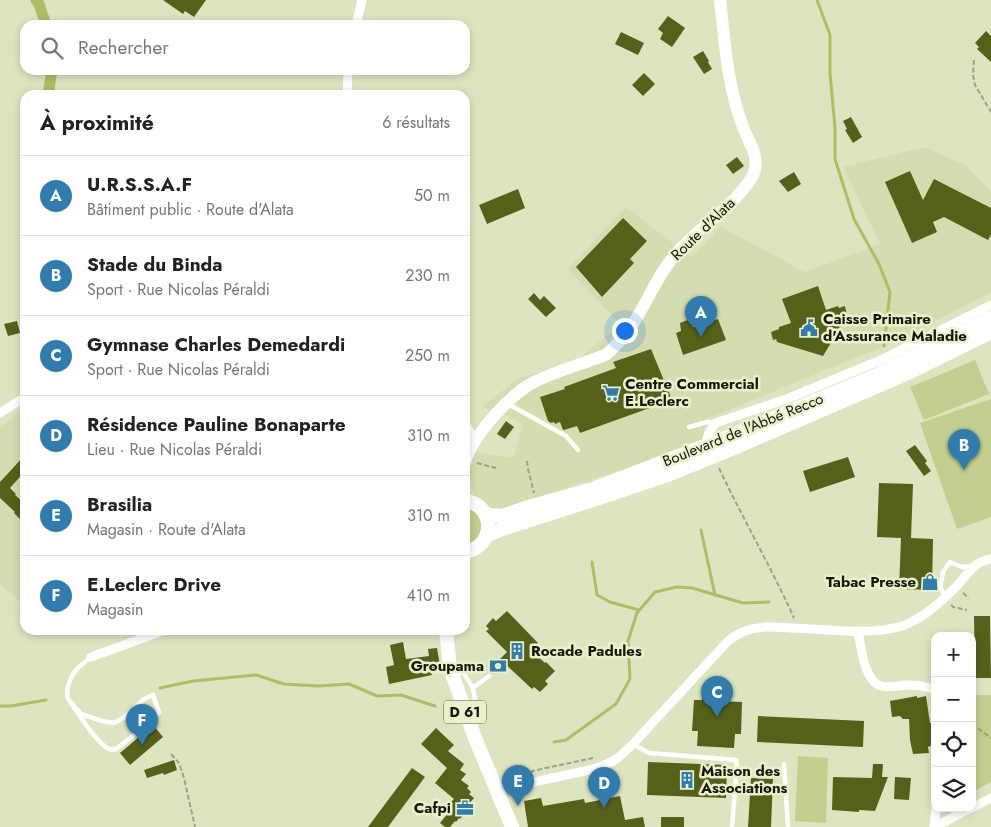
<!DOCTYPE html>
<html lang="fr">
<meta charset="utf-8">
<style>
:root{--surface:#fff;--page:#f6f6f6;--text:#222;--muted:#767676;--line:#e0e0e0;--accent:#317caf}
body{margin:0;font-family:Jost,sans-serif;background:var(--page);color:var(--text)}
.controls{position:absolute;right:15px;bottom:15px;display:grid;overflow:hidden;border-radius:10px;box-shadow:0 2px 8px #0003}
.controls button{width:45px;height:45px;display:grid;place-items:center;padding:0;border:0;border-bottom:1px solid var(--line);background:var(--surface);color:var(--text);font:25px sans-serif}
.you{position:absolute;left:624px;top:330px;width:18px;height:18px;margin:-12px;border:4px solid #fff;border-radius:50%;background:#1a73e8;box-shadow:0 0 0 8px #1a73e833}
.badge{display:grid;place-items:center;width:32px;height:32px;border-radius:50%;background:var(--accent);color:#fff;font-size:16px;font-weight:700}
.pin{position:absolute;translate:-50% -41px;filter:drop-shadow(0 1px 2px #0008)}
.pin::after{content:'';position:absolute;top:26px;width:18px;height:15px;background:inherit;clip-path:polygon(0 0,100% 0,50% 100%)}
.list{margin:0;padding:0;list-style:none}
h2{display:flex;justify-content:space-between;align-items:center;height:65px;margin:0;padding:0 20px;font-size:21px}
h2 small{font-size:16px;font-weight:400;color:var(--muted)}
.list li{display:grid;grid-template-columns:32px 1fr auto;gap:15px;align-items:center;box-sizing:border-box;height:80px;padding:0 20px;border-top:1px solid var(--line)}
.list b{display:block;font-size:19px;white-space:nowrap}
.list p{margin:0;font-size:16px;white-space:nowrap;color:var(--muted)}
.list em{font-size:16px;font-style:normal;color:var(--muted)}
.icon{flex:none;width:28px;height:28px;fill:none;stroke:currentColor;stroke-width:2;stroke-linecap:round;stroke-linejoin:round}
.map{position:relative;flex:none;width:991px;height:827px;overflow:hidden}
.search{position:absolute;background:var(--surface);box-shadow:0 2px 8px #0003;left:20px;top:20px;width:450px;height:55px;display:flex;align-items:center;gap:12px;box-sizing:border-box;padding:0 18px;border-radius:15px;color:var(--muted);font-size:19px}
.panel{position:absolute;background:var(--surface);box-shadow:0 2px 8px #0003;left:20px;top:90px;width:450px;height:545px;border-radius:15px}
.map>svg:first-child{display:block}
.built{fill:#d4ddb0}
.green{fill:#c2cf8e}
.lines{fill:none;stroke-linecap:round;stroke-linejoin:round}
.stream{stroke:#afbe63;stroke-width:3}
.canal{stroke:#afbe63;stroke-width:11}
.building{fill:#576019}
.path{stroke:#9ca385;stroke-width:2;stroke-dasharray:5 2.5;stroke-linecap:butt}
.lane{stroke:#fff;stroke-width:4.5}
.street{stroke:#fff;stroke-width:9}
.secondary{stroke:#fff;stroke-width:12}
.primary{stroke:#fff;stroke-width:14}
.labels{text-anchor:middle;dominant-baseline:central;stroke-width:5;stroke-linejoin:round;paint-order:stroke}
.shield{fill:#eaf2cc;stroke:#555944;stroke-width:1}
.shield-label{font-size:14px;font-weight:bold;fill:#15170a}
.street-label{font-size:15px;fill:#15170a;stroke:#eaf2cc}
.poi-label{font-size:15px;font-weight:bold;fill:#15170a;stroke:#eaf2cc;text-anchor:start}
</style>
<div class="map">
<svg width="991" height="827" viewBox="0 0 991 827">
<rect width="100%" height="100%" fill="#dde5c0"/>
<g class="built">
<path d="M924 147 967 166 991 192V292L899 340 702 421 707 436 693 446 505 508H491L476 498 467 475 469 465 476 452 513 458 523 425 505 415 482 407 516 380 580 358 620 324 568 269 626 207 691 257 721 227 805 272 880 244 843 167Z"/>
<path d="M25 408V606L0 584V427Z"/>
</g>
<g class="green">
<path d="M975 360 989 394 924 420 910 387Z"/>
<path d="M991 399V517L957 529 920 423Z"/>
<path d="M465 507C486 514 487 540 465 545Z"/>
<path d="M972 695H991V782L972 792Z"/>
<path d="M798 756 828 758 826 823 795 821Z"/>
</g>
<g class="lines">
<g class="stream">
<path d="M817 0 830 35V73L835 128V159L854 219 879 264 890 292 884 346"/>
<path d="M701 530 715 595"/>
<path d="M592 562 597 595 610 602 639 610"/>
<path d="M160 688 193 681 256 675 284 684 318 686 349 684 377 696 401 695 435 706"/>
<path d="M0 706H11L46 700"/>
<path d="M554 742 566 740 616 704 630 679 628 641 637 613 655 592 677 587 692 588 743 603 769 602"/>
</g>
<g class="canal">
<path d="M36 0 39 4 46 25"/>
<path d="M48 95 52 70"/>
</g>
</g>
<g class="building">
<path d="M163 0H206L194 17 185 11 183 14Z"/>
<path d="M668 16 685 28 672 47 660 39 663 33 658 29Z"/>
<path d="M986 31 991 36V62L977 49 979 47 975 43Z"/>
<path d="M621 32 644 43 638 55 615 44Z"/>
<path d="M703 51 709 61 708 62 712 69 704 74 693 57Z"/>
<path d="M644 73 655 84 643 96 632 85Z"/>
<path d="M851 117 862 137 853 143 845 130 847 129 843 121Z"/>
<path d="M737 157 744 166 733 174 726 165Z"/>
<path d="M910 171 923 200 934 179 991 208V235L988 240 944 217 933 222 937 232 912 243 885 182Z"/>
<path d="M794 172 801 184 788 192 779 181Z"/>
<path d="M518 189 525 208 487 224 479 205Z"/>
<path d="M623 218 647 241 630 259 634 263 602 297 576 267Z"/>
<path d="M818 286 826 310 838 306 839 308 845 306 847 316 823 356 777 342 776 339 773 340 771 332 779 329V327L791 323 782 299Z"/>
<path d="M534 293 540 300 544 296 556 308 546 317 528 299Z"/>
<path d="M690 319 693 327 718 319 726 340 683 355 676 333 681 331 680 323Z"/>
<path d="M17 321 20 333 8 336 4 324Z"/>
<path d="M651 349 672 400 580 433 577 426 564 430H563L560 422 555 424 554 422 551 423 548 421 540 397 565 389 564 387 616 368 613 362Z"/>
<path d="M506 421 514 427 505 439 497 434Z"/>
<path d="M915 445 927 461 925 463 931 471 924 476 906 451Z"/>
<path d="M25 455V471L10 488 16 494 15 495 25 504V524L14 513 15 512 0 498V482Z"/>
<path d="M848 457 855 477 810 492 803 471Z"/>
<path d="M879 483 913 484 911 538 933 539 932 590 899 589 901 538 877 537Z"/>
<path d="M507 611 538 643 531 650 545 663 546 662 555 671 545 681 548 684 540 692 534 687 532 689 500 659 507 652 486 631 489 629 486 626 493 618 496 621Z"/>
<path d="M974 616H990L991 678H975Z"/>
<path d="M403 642 406 659 429 656 428 649 437 648 441 671 431 673 432 675 389 684 386 667 394 665 390 645Z"/>
<path d="M702 691 718 692V701L742 702 741 734H735L734 748 697 746 698 731H692L694 700H702Z"/>
<path d="M917 696V698L926 696 930 723H935V744L928 747 929 753 913 754 910 740 909 719H903L900 716 892 717 890 701Z"/>
<path d="M758 716 864 721 863 747 757 742Z"/>
<path d="M153 725 163 737 130 765 120 753Z"/>
<path d="M436 728 454 745 448 751 464 764 460 770 466 774 461 780 469 786 467 788 471 792 469 794 474 798 468 805 471 807 465 815 464 814 460 819 459 818 456 822 455 821 450 827H445L440 823 452 808 448 805 454 799 435 783 447 768 421 744Z"/>
<path d="M174 760 177 770 164 775 163 773 147 778 144 770Z"/>
<path d="M648 762 727 765 726 798 647 795Z"/>
<path d="M873 764H883L882 777H888L875 811 859 810V812L832 810 833 777 872 778Z"/>
<path d="M412 768 425 777 388 827H368Z"/>
<path d="M895 777 911 778 909 800 894 799Z"/>
<path d="M751 778 773 779 771 827H748Z"/>
<path d="M620 796 625 820 643 817 645 827H528L524 801 541 798 543 806 584 799 585 803Z"/>
<rect x="661" y="817" width="23" height="10"/>
</g>
<g class="lines">
<g class="path">
<path d="M974 60 973 75 975 85 991 112"/>
<path d="M527 461 528 469 534 493"/>
<path d="M477 463 496 468"/>
<path d="M719 468C743 519 771 567 794 618"/>
<path d="M465 478H468L470 471"/>
<path d="M963 593 969 598"/>
<path d="M951 605 953 607 967 610"/>
<path d="M972 724 991 738"/>
<path d="M171 754 179 763 184 778 195 827"/>
<path d="M531 773 532 771 593 758"/>
</g>
<g class="lane">
<path d="M508 404 566 436 578 450"/>
<path d="M689 427 707 422 714 423"/>
<path d="M947 596 940 589 943 572 950 562 962 567 973 566"/>
<path d="M453 670 464 674 473 688 478 717 473 725"/>
<path d="M473 688 489 676"/>
<path d="M68 699 81 714 102 721 114 723 123 718 144 699 153 695 159 712 149 723 116 749C113 750 112 750 109 749 97 744 76 710 68 699 65 689 71 675 78 668 82 664 87 660 91 657"/>
<path d="M633 744 649 753 736 760 737 766 732 827"/>
<path d="M784 764 788 827"/>
</g>
<g class="street">
<path d="M356 25 362 0"/>
<path d="M347 95 348 70"/>
<path d="M0 413 25 397"/>
<path d="M465 424 475 441"/>
<path d="M707 445C706 435 710 430 716 423L789 398 881 360 991 305"/>
<path d="M858 631C861 646 864 681 881 686 888 688 898 686 905 685 916 685 924 685 935 690"/>
<path d="M91 657 165 630"/>
<path d="M497 790 594 769 609 763 618 758 633 744 727 642C732 638 738 634 743 632 759 625 776 627 792 628 827 629 868 636 902 626 920 620 941 602 954 589 967 576 972 562 991 559"/>
<path d="M972 808 991 798"/>
<path d="M934 827 936 808"/>
<path d="M937 827 940 824 971 808"/>
</g>
<path class="secondary" d="M465 462C473 435 511 393 536 381 553 373 572 367 589 361 595 358 602 357 607 354 611 351 614 346 618 343 643 317 653 279 678 251 695 232 751 192 755 169 758 153 748 141 743 127 727 85 725 43 720 0"/>
<g class="primary">
<path d="M465 501C496 505 496 546 465 552"/>
<path d="M486 515 502 516 529 507 593 489 730 436 875 376 991 318"/>
<path d="M487 535 505 528 599 498 670 474 734 448 910 372 991 332"/>
<path d="M446 630 450 668 475 738 512 827"/>
</g>
</g>
<defs>
<g id="civic-bare" transform="scale(1.35)"><path d="M-.6-6.5H3V-4.5H.6V-3L4-1V1h2V6H-6V1h2V-1L-.6-3ZM-1.2 2.5V6h2.4V2.5Z" fill="#317caf" stroke="#eaf2cc" stroke-width="2.5" paint-order="stroke"/></g>
<g id="supermarket-bare" transform="scale(1.35)"><path d="M-6-5.5h2.5l.6 2H6L4.5 2H-2.5L-4.4-4H-6ZM-1.5 3.2a1.3 1.3 0 1 0 .1 0ZM3 3.2a1.3 1.3 0 1 0 .1 0Z" fill="#317caf" stroke="#eaf2cc" stroke-width="2.5" paint-order="stroke"/></g>
<g id="shop-bare" transform="scale(1.35)"><path d="M-5-2.5h2.3a2.7 3.5 0 0 1 5.4 0H5L5.5 6h-11ZM-1.5-2.5h3a1.5 2.3 0 0 0-3 0Z" fill="#317caf" stroke="#eaf2cc" stroke-width="2.5" paint-order="stroke"/></g>
<g id="building-bare" transform="scale(1.35)"><path d="M-4-6H4V6H1V3H-1V6H-4ZM-2.5-4.3h1.7v1.8h-1.7ZM.8-4.3h1.7v1.8H.8ZM-2.5-1h1.7V.8h-1.7ZM.8-1h1.7V.8H.8Z" fill="#317caf" stroke="#eaf2cc" stroke-width="2.5" paint-order="stroke"/></g>
<g id="bank-bare" transform="scale(1.35)"><path d="M-6-4H6V4H-6ZM0-2.3a2.3 2.3 0 1 0 0 4.6a2.3 2.3 0 1 0 0-4.6Z" fill="#317caf" stroke="#eaf2cc" stroke-width="2.5" paint-order="stroke"/></g>
<g id="office-bare" transform="scale(1.35)"><path d="M-6-3h4V-5.5h4V-3h4V5H-6ZM-1-4.5V-3h2v-1.5ZM-6 0V1H6V0Z" fill="#317caf" stroke="#eaf2cc" stroke-width="2.5" paint-order="stroke"/></g>
</defs>
<g fill-rule="evenodd">
<use href="#civic-bare" x="809" y="328"/>
<use href="#supermarket-bare" x="611" y="393"/>
<use href="#shop-bare" x="930" y="582"/>
<use href="#building-bare" x="517" y="651"/>
<use href="#bank-bare" x="498" y="666"/>
<use href="#building-bare" x="687" y="780"/>
<use href="#office-bare" x="465" y="808"/>
</g>
<g class="labels">
<rect class="shield" x="444" y="700.5" width="42" height="23" rx="4"/>
<g class="shield-label">
<text x="465" y="712">D 61</text>
</g>
<g class="street-label">
<text transform="translate(703 229) rotate(-44)">Route d'Alata</text>
<text transform="translate(743 430) rotate(-22)">Boulevard de l'Abbé Recco</text>
</g>
<g class="poi-label">
<text x="823" y="319">Caisse Primaire<tspan x="823" dy="17">d'Assurance Maladie</tspan></text>
<text x="625" y="384">Centre Commercial<tspan x="625" dy="17">E.Leclerc</tspan></text>
<text x="916" y="582" text-anchor="end">Tabac Presse</text>
<text x="531" y="651">Rocade Padules</text>
<text x="484" y="666" text-anchor="end">Groupama</text>
<text x="701" y="771">Maison des<tspan x="701" dy="17">Associations</tspan></text>
<text x="451" y="808" text-anchor="end">Cafpi</text>
</g>
</g>
</svg>
<div class="controls">
<button>+</button>
<button>−</button>
<button><svg class="icon" aria-label="locate" viewBox="0 0 24 24"><circle cx="12" cy="12" r="6"/><path d="M12 2v4M12 18v4M2 12h4M18 12h4"/></svg></button>
<button><svg class="icon" aria-label="layers" viewBox="0 0 24 24"><path d="M12 4l9 5-9 5-9-5zM3 14l9 5 9-5"/></svg></button>
</div>
<div class="you"></div>
<div class="pin badge" style="left:701px;top:337px">A</div>
<div class="pin badge" style="left:964px;top:470px">B</div>
<div class="pin badge" style="left:717px;top:717px">C</div>
<div class="pin badge" style="left:604px;top:808px">D</div>
<div class="pin badge" style="left:518px;top:806px">E</div>
<div class="pin badge" style="left:142px;top:745px">F</div>
<div class="search"><svg class="icon" aria-label="search" viewBox="0 0 24 24"><circle cx="10" cy="10" r="6"/><path d="M15 15l6 6"/></svg>Rechercher</div>
<section class="panel">
<h2>À proximité<small>6 résultats</small></h2>
<ul class="list">
<li><span class="badge">A</span><div><b>U.R.S.S.A.F</b><p>Bâtiment public · Route d'Alata</p></div><em>50 m</em></li>
<li><span class="badge">B</span><div><b>Stade du Binda</b><p>Sport · Rue Nicolas Péraldi</p></div><em>230 m</em></li>
<li><span class="badge">C</span><div><b>Gymnase Charles Demedardi</b><p>Sport · Rue Nicolas Péraldi</p></div><em>250 m</em></li>
<li><span class="badge">D</span><div><b>Résidence Pauline Bonaparte</b><p>Lieu · Rue Nicolas Péraldi</p></div><em>310 m</em></li>
<li><span class="badge">E</span><div><b>Brasilia</b><p>Magasin · Route d'Alata</p></div><em>310 m</em></li>
<li><span class="badge">F</span><div><b>E.Leclerc Drive</b><p>Magasin</p></div><em>410 m</em></li>
</ul>
</section>
</div>
